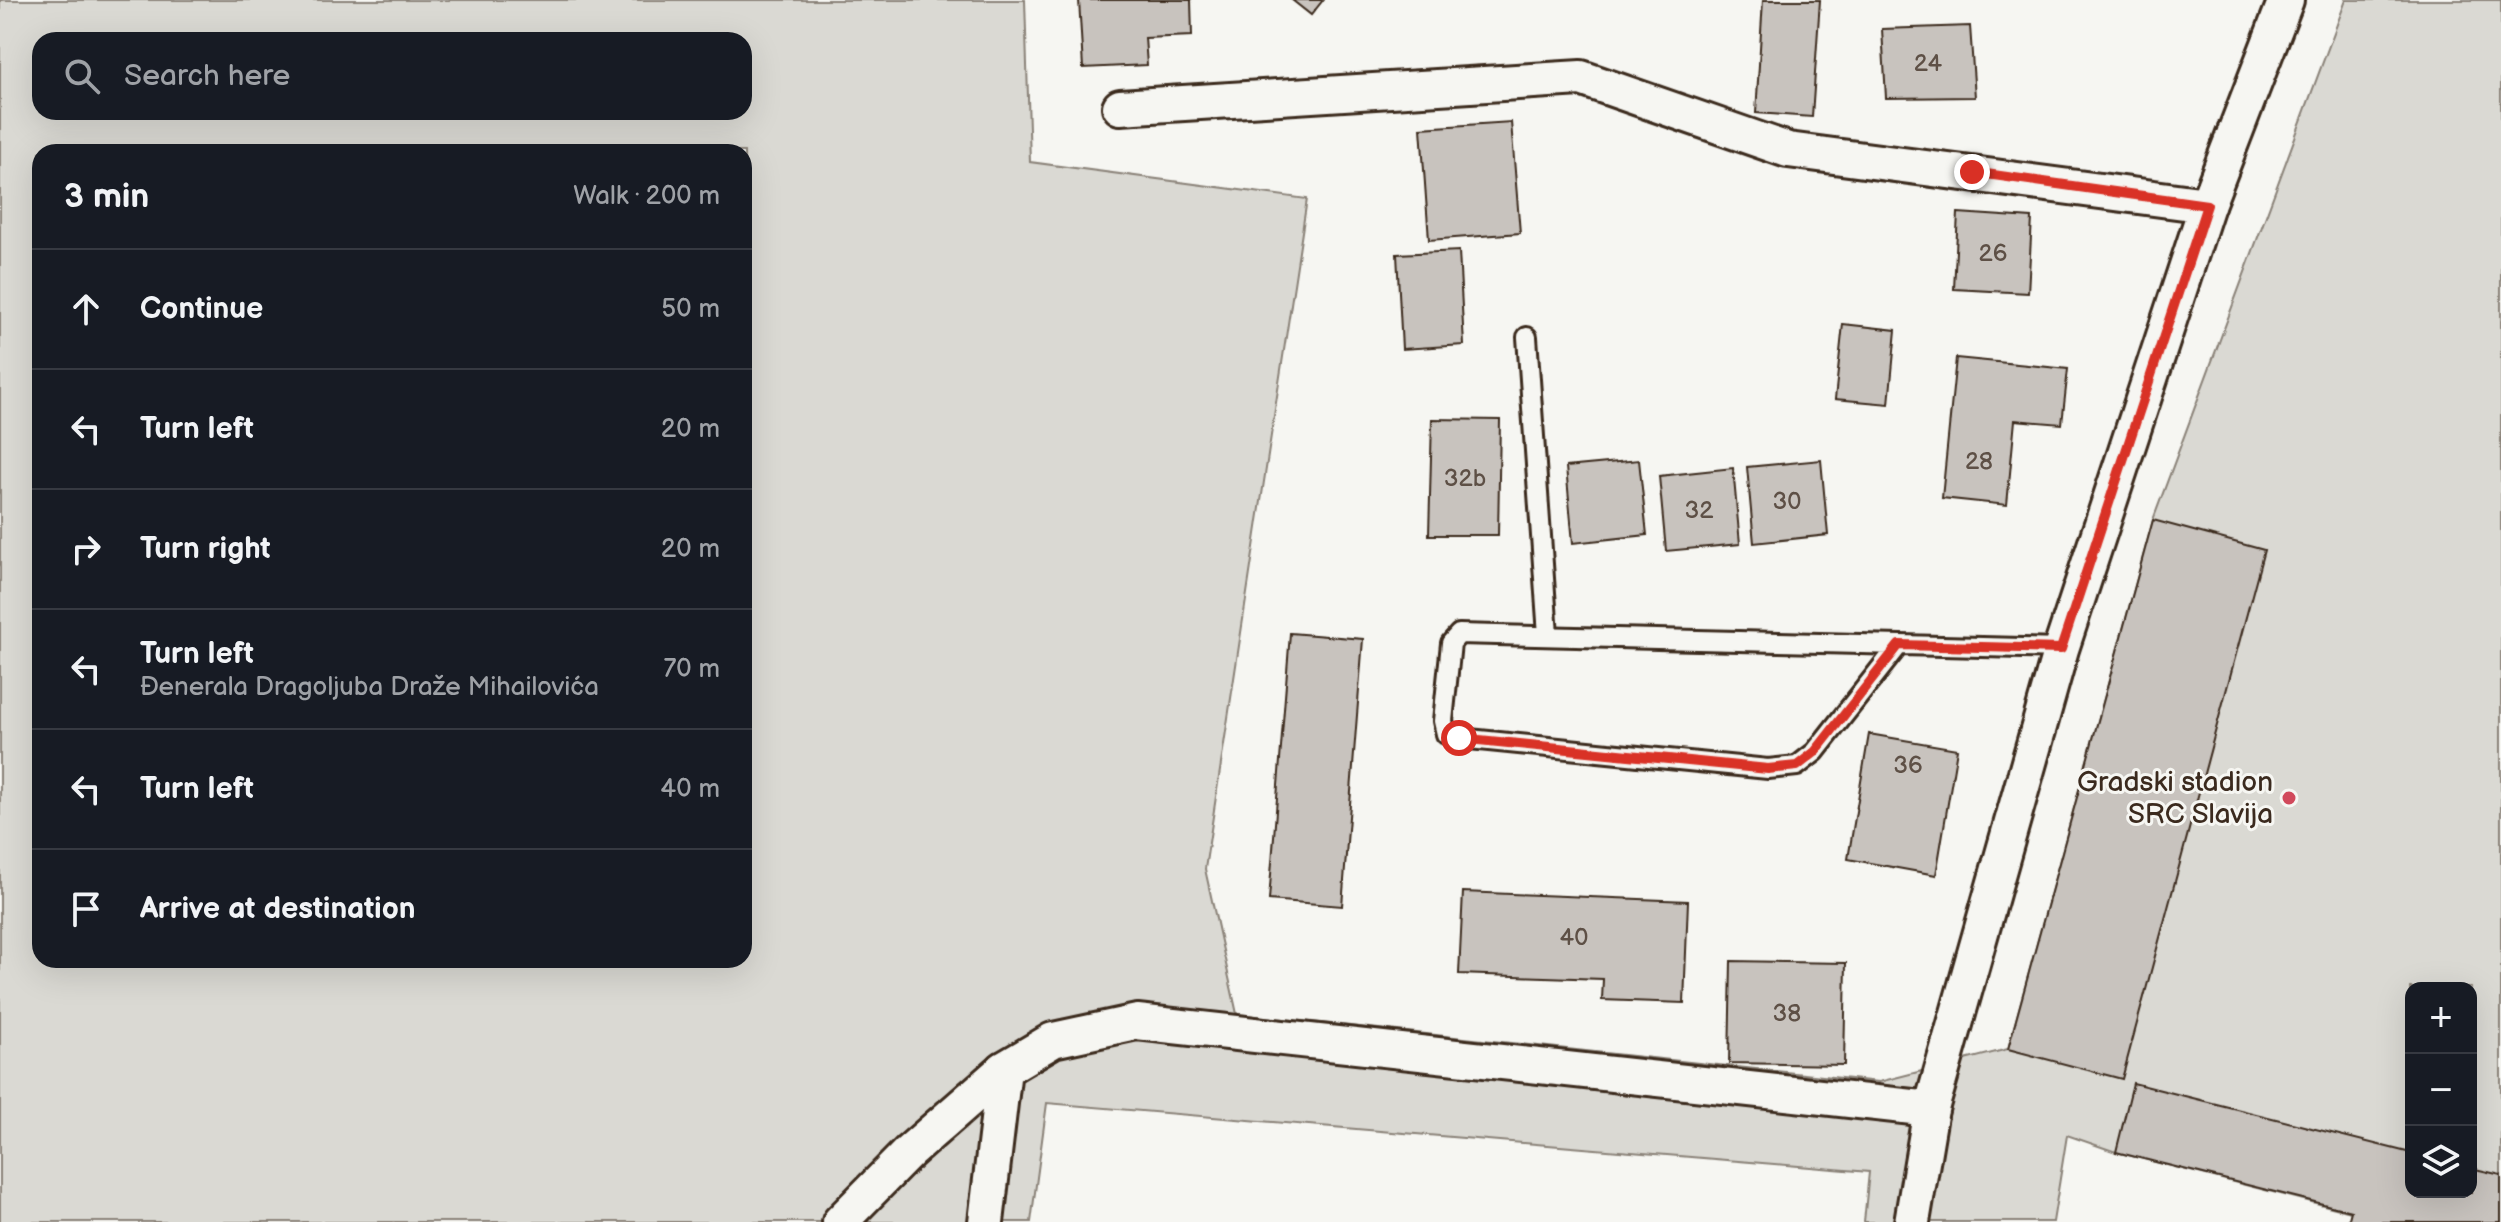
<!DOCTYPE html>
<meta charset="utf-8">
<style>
:root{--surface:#171b24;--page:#242831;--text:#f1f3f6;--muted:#9ea1a6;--line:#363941}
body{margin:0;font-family:"Balsamiq Sans",sans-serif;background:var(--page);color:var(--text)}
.controls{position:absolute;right:24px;bottom:24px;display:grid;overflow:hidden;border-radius:16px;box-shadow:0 8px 32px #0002}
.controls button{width:72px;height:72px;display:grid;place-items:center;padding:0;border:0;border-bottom:2px solid var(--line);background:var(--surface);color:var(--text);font:40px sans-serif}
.stop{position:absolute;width:24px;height:24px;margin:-18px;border:6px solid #d93025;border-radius:50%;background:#fff}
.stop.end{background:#d93025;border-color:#fff;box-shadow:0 2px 8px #0008}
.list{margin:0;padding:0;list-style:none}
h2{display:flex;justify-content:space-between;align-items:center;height:104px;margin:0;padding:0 32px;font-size:34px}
h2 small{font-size:26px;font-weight:400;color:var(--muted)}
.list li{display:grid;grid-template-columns:52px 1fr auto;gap:24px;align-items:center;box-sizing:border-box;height:120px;padding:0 32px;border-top:2px solid var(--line)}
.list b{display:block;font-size:30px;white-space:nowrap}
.list p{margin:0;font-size:26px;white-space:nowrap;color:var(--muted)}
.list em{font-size:26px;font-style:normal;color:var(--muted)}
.icon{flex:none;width:44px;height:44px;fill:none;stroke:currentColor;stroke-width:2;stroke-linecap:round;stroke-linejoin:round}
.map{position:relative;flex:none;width:2501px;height:1222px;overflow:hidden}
.search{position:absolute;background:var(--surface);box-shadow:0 8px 32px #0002;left:32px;top:32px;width:720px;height:88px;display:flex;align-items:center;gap:20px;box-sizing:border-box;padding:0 28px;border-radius:24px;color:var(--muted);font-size:30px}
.panel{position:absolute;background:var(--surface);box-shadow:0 8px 32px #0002;left:32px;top:144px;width:720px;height:824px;border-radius:24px}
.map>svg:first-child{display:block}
.green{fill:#dad9d3;stroke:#8a8278;stroke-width:2;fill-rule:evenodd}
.building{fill:#c8c3be;stroke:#3b2a1e;stroke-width:2}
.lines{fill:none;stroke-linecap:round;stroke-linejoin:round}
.lane-casing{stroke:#3b2a1e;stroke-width:24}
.street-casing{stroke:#3b2a1e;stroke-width:40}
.lane{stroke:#f6f6f2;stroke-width:18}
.street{stroke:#f6f6f2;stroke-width:34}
.route{stroke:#d93025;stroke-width:10}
.poi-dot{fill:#d1495b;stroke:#f6f6f2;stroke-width:3}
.labels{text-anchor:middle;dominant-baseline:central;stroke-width:6;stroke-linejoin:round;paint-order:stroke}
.number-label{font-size:24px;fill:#5e5046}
.poi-label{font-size:28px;fill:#3b2a1e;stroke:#f6f6f2;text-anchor:end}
</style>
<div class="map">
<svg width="2501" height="1222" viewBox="0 0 2501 1222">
<rect width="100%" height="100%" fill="#f6f6f2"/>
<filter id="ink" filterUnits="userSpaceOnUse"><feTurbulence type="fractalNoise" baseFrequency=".0125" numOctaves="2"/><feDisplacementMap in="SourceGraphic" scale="16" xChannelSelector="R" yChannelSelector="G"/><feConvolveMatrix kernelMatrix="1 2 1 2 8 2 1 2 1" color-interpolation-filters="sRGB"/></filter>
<g filter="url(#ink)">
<path class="green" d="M0 0H1025L1030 162 1307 199 1205 869 1237 1014 1879 1082 2008 1049 2153 520 2346 0H2501V1222L2351 1212 2116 1152 2067 1135 2053 1222H1864L1869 1172 1047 1103 1031 1222H0ZM40 40H744V112H40ZM40 152H744V960H40ZM2411 988H2471V1192H2411Z"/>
<g class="building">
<path d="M1079 0H1191L1192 36 1145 38 1147 65 1083 68Z"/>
<path d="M1292 0H1323L1311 15Z"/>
<path d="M1763 0H1820L1812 117 1756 113Z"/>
<path d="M1970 26 1975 97 1886 98 1882 29Z"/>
<path d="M1511 122 1520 233 1429 240 1421 128Z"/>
<path d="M1958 213 2032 218 2028 293 1954 289Z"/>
<path d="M1459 251 1464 345 1402 349 1397 254Z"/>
<path d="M1843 324 1896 330 1889 404 1835 399Z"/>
<path d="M1956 358 2068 369 2062 424 2015 420 2007 505 1942 498Z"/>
<path d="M1432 419 1500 420 1498 535H1429Z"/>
<path d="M1639 460 1647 535 1573 543 1566 467Z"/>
<path d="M1821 460 1828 535 1754 543 1747 467Z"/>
<path d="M1733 468 1740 544 1666 551 1659 476Z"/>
<path d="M2153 520 2264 550 2122 1079 2008 1049Z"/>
<path d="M1290 633 1363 639 1342 906 1269 900Z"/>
<path d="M1869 734 1957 749 1936 875 1848 859Z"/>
<path d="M1463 892 1688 901 1684 1003 1602 1000 1603 979 1459 974Z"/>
<path d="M1731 961 1846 963 1844 1065 1729 1063Z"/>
<path d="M2133 1083 2411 1153V1192H2471V1168L2501 1175V1222H2348L2351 1211 2116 1152Z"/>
</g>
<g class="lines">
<g class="lane-casing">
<g id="lane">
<path d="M1527 337 1548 635"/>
<path d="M1899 645 1815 752 1797 766 1768 769 1459 738 1446 734 1443 721 1451 643 1459 634 2061 649"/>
</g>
</g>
<g class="street-casing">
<g id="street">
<path d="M1120 107 1581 78 1788 150 2207 205"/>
<path d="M840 1222 909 1152 1004 1069"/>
<path d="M986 1222 1004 1069 1053 1040 1137 1022 1931 1109"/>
<path d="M1912 1222 1931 1109 2061 649 2207 205 2286 0"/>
</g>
</g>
<use href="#lane" class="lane"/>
<use href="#street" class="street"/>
</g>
</g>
<g class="lines" filter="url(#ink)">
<path class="route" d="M1459 738 1768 769 1797 766 1815 752 1899 645 2061 649 2207 205 1972 172"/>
</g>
<circle class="poi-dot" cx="2289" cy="798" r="8"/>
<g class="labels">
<g class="number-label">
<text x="1928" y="63">24</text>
<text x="1993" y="253">26</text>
<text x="1979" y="461">28</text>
<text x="1465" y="478">32b</text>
<text x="1787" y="501">30</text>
<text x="1699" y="510">32</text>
<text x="1908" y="765">36</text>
<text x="1574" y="937">40</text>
<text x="1787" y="1013">38</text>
</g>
<g class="poi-label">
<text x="2273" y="782">Gradski stadion<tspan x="2273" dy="32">SRC Slavija</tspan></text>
</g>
</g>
</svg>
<div class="controls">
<button>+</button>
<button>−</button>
<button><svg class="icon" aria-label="layers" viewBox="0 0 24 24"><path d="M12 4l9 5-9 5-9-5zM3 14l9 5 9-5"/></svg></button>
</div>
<div class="stop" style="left:1459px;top:738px"></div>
<div class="stop end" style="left:1972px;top:172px"></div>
<div class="search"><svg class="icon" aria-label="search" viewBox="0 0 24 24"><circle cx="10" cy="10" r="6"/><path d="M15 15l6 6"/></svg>Search here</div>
<section class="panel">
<h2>3 min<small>Walk · 200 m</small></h2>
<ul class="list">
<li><svg class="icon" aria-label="ahead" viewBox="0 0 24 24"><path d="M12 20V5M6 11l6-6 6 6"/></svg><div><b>Continue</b></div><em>50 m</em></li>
<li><svg class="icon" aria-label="left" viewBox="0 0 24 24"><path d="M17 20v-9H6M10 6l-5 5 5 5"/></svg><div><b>Turn left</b></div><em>20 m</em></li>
<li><svg class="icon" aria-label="right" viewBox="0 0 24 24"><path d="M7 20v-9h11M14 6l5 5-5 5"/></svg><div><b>Turn right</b></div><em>20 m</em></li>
<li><svg class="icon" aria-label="left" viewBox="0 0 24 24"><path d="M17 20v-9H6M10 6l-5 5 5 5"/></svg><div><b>Turn left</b><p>Đenerala Dragoljuba Draže Mihailovića</p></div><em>70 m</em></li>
<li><svg class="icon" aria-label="left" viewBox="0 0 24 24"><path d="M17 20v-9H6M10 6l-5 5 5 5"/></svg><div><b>Turn left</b></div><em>40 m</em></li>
<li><svg class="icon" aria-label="arrive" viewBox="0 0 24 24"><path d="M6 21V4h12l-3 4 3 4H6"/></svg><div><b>Arrive at destination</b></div></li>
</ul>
</section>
</div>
